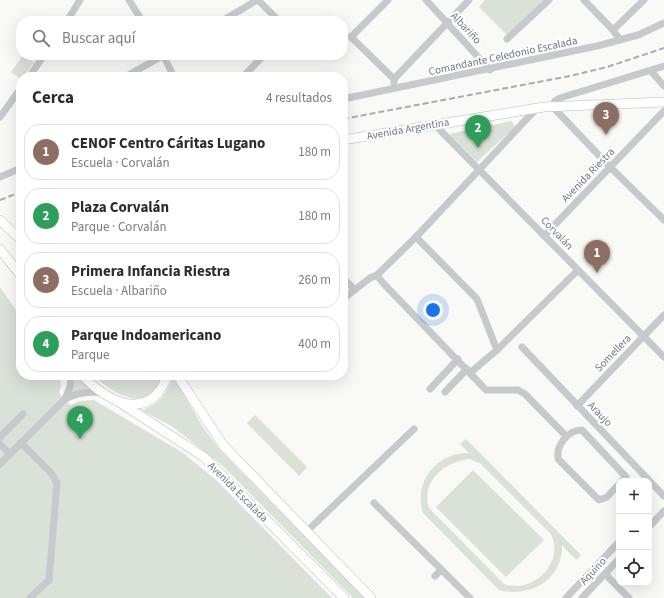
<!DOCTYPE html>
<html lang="es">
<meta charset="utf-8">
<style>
:root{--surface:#fff;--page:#f7f7f7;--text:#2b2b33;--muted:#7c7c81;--line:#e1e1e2;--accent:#e95d26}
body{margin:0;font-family:"Source Sans 3",sans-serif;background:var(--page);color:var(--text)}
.controls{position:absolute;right:12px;bottom:12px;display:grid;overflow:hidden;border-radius:8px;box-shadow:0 4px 16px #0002}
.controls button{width:36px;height:36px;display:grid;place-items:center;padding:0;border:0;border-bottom:1px solid var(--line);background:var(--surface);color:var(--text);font:20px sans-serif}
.you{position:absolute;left:433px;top:310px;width:14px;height:14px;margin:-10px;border:3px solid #fff;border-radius:50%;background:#1a73e8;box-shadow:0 0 0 6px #1a73e833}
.badge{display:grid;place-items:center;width:26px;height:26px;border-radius:50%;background:var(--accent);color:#fff;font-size:13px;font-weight:700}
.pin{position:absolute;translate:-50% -33px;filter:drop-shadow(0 1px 2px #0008)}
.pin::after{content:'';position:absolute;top:21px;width:14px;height:12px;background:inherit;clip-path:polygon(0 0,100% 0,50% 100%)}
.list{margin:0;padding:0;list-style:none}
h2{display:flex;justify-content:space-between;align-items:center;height:52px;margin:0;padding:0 16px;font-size:17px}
h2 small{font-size:13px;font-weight:400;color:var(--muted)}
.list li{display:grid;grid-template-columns:26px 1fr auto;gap:12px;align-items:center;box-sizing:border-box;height:56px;margin:0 8px 8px;padding:0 8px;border:1px solid var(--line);border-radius:16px}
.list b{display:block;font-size:15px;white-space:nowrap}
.list p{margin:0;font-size:13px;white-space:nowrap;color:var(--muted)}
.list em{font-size:13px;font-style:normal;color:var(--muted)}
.icon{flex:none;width:22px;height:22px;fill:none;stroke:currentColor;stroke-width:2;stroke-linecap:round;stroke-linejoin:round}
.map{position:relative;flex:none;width:664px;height:598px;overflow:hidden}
.search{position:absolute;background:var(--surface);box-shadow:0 4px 16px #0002;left:16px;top:16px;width:332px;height:44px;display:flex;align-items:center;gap:10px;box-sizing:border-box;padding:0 14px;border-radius:16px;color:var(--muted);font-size:15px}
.panel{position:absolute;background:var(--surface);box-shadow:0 4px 16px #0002;left:16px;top:72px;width:332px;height:308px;border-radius:16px}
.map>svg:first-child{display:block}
.green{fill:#dae1d7;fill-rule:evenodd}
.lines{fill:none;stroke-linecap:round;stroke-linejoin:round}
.major-casing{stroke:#b9bdc1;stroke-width:10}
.minor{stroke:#c6cacd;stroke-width:7}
.major{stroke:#fff;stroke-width:9}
.rail{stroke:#a6acb2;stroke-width:2;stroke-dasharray:6 3;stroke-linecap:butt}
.labels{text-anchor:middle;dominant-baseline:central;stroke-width:4;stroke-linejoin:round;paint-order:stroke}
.street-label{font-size:11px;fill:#677888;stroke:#fff}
</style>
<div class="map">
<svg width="664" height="598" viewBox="0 0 664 598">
<rect width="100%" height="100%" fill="#f9f9f6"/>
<g class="green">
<path d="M485 0H544L508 36 479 7Z"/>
<path d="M23 55 34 62 23 77H21V79L11 72Z"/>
<path d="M512 121 515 127 477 162 449 134Z"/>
<path d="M0 287 21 317V375H60L61 386 59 393 71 405 79 401 94 400 183 453 216 480 332 598H0Z"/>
<path d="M74 375H75L91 390 69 395Z"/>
<path d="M93 375H162C155 418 112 394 93 375Z"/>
<path d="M173 376 204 429 220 450 365 598H353L223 466 173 427 141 410C159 405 167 393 173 376Z"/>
<path d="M255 415 307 467 299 476 247 423Z"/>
<path d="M466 439 581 555 576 560 562 545C563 580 530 598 499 590L423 513C413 482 437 452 469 453L460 444ZM470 459 481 464 551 534C565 563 533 594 504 584L429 508C420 481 446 461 470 459Z"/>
<path d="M473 470 544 540 506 577 436 507Z"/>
</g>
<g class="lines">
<g class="major-casing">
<g id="major">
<path d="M343 140 544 107 664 102"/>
<path d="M0 220 21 240"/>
<path d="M0 249 21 276"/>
<path d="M82 375C99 393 131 417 155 396 161 390 165 384 167 375"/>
<path d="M177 375 223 445 371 598"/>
<path d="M119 402 204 457 344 598"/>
</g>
</g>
<g class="minor">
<path d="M129 0 142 21"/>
<path d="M258 0 279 21"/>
<path d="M426 0 490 70"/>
<path d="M584 0 613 30 620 40"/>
<path d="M67 21 80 0"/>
<path d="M222 21 257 0"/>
<path d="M613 30 644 0"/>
<path d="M343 37H351L394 79V83"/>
<path d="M351 37 388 0"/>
<path d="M507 39 549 0"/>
<path d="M163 55 174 77"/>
<path d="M664 66 560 98 555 101 552 106 611 168 664 220"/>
<path d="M651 71 664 86"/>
<path d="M29 77 44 55"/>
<path d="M125 77 164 55"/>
<path d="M243 77 264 55"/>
<path d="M394 79 469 0"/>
<path d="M343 99 597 46 638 35 664 23"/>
<path d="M0 117 21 88"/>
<path d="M434 124 664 357"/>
<path d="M0 177 21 168"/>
<path d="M544 236 664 111"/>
<path d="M377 275 416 237"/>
<path d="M343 278 354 289"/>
<path d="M343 299 370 278 377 275 383 283 486 390H518L525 394 566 436"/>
<path d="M522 347 664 496"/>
<path d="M497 350 578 270"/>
<path d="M471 372 497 350 477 299 416 237 537 108"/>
<path d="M430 389 458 359"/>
<path d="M445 392 467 369"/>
<path d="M65 399 70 387 71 375"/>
<path d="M577 406 664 315"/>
<path d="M0 437 23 414"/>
<path d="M21 443 52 474 57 483 49 580 30 598"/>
<path d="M0 444 10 454"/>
<path d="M0 464 65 399C78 393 88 391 103 393"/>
<path d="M619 484 607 497 599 500 558 459C556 446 567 430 582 430L626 477 622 481"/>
<path d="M374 503 470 598"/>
<path d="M649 527 664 511"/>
<path d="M306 532 414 429"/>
<path d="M605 574 629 598"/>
<path d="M435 576 441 570"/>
<path d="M566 598 619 542"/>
<path d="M582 598 619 559"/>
</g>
<use href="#major" class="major"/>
<g class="rail">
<path d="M343 119 570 76 607 67 664 48"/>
<path d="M0 200 21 192"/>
</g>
</g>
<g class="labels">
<g class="street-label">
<text transform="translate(466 28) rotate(47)">Albariño</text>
<text transform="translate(503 56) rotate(-12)">Comandante Celedonio Escalada</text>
<text transform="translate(408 129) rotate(-10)">Avenida Argentina</text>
<text transform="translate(588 175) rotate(-46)">Avenida Riestra</text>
<text transform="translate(557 233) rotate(46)">Corvalán</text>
<text transform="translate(613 353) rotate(-46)">Somellera</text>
<text transform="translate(600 414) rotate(46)">Araujo</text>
<text transform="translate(238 492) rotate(45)">Avenida Escalada</text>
<text transform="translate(593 571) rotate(-47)">Aquino</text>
</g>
</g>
</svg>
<div class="controls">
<button>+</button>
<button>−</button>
<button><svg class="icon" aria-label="locate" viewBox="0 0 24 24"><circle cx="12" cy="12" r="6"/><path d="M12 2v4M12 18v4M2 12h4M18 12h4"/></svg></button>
</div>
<div class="you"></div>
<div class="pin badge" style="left:597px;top:273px;background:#8d6e63">1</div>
<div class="pin badge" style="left:478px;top:148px;background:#2e9e5b">2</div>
<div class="pin badge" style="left:606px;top:135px;background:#8d6e63">3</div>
<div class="pin badge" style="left:80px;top:439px;background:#2e9e5b">4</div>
<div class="search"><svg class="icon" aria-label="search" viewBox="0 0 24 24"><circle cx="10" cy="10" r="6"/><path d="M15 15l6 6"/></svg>Buscar aquí</div>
<section class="panel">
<h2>Cerca<small>4 resultados</small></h2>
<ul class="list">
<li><span class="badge" style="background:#8d6e63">1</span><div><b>CENOF Centro Cáritas Lugano</b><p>Escuela · Corvalán</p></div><em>180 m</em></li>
<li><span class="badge" style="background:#2e9e5b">2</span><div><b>Plaza Corvalán</b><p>Parque · Corvalán</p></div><em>180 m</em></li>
<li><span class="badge" style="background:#8d6e63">3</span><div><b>Primera Infancia Riestra</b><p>Escuela · Albariño</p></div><em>260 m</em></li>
<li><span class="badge" style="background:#2e9e5b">4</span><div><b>Parque Indoamericano</b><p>Parque</p></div><em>400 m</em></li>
</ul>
</section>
</div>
